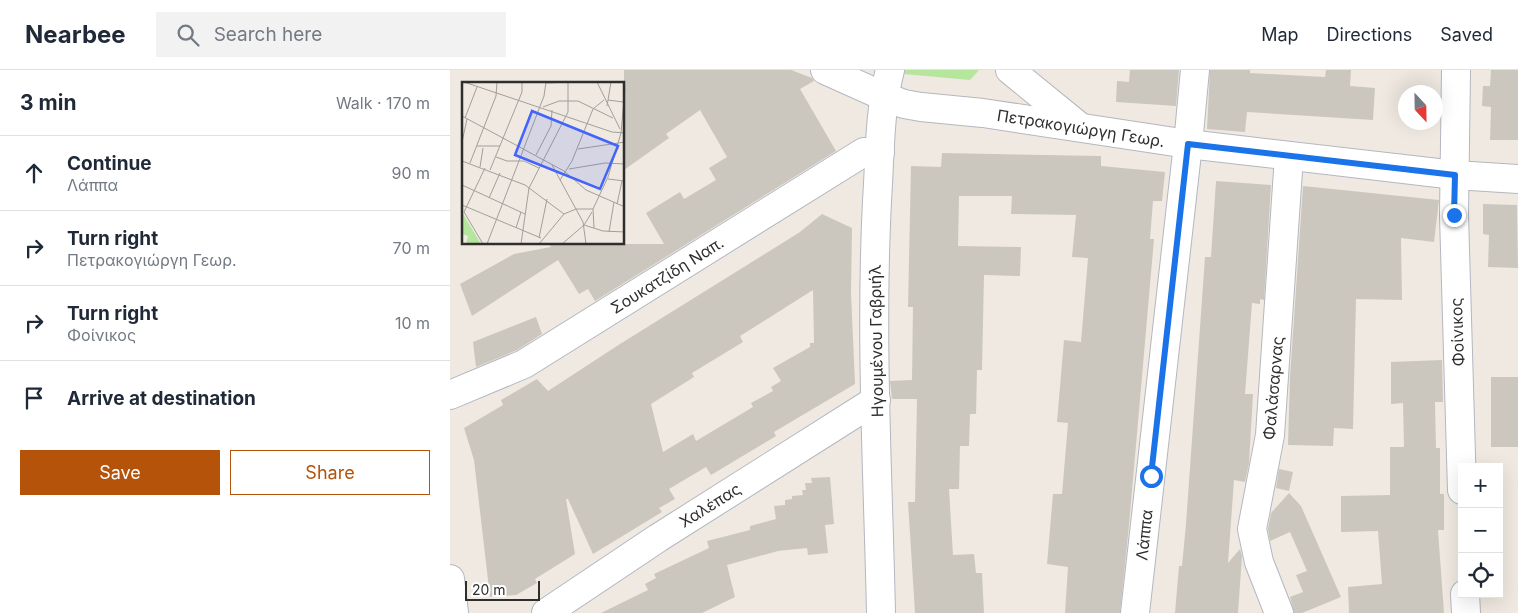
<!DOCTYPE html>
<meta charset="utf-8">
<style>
:root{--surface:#fff;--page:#f2f2f3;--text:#1f2937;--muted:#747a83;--line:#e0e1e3;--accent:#b45309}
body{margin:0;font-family:Inter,sans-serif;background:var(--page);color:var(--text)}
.controls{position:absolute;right:15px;bottom:15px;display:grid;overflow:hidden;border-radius:0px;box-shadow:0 5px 20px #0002}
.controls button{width:45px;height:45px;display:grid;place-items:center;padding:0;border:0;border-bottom:1px solid var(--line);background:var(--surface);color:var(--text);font:25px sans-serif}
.compass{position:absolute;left:948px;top:15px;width:45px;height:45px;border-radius:50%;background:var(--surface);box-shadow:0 5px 20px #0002;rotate:158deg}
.scale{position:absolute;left:15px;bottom:12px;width:75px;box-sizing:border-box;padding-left:5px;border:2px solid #2e2e2e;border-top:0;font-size:14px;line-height:18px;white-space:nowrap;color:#2e2e2e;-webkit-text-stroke:4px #fff;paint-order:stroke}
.stop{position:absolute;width:15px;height:15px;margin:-11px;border:4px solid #1a73e8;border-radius:50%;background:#fff}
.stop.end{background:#1a73e8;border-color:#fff;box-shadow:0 1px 5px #0008}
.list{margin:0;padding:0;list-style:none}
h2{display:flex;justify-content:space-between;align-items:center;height:65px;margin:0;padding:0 20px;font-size:21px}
h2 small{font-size:16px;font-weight:400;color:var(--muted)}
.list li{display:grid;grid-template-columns:32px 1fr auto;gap:15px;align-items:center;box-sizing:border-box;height:75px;padding:0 20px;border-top:1px solid var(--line)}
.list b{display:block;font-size:19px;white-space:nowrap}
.list p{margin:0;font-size:16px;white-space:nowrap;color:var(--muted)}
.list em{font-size:16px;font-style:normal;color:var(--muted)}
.actions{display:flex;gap:10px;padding:15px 20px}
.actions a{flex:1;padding:11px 0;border:1px solid var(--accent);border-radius:0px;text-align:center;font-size:18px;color:var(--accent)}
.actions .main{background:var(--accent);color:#fff}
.icon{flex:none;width:28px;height:28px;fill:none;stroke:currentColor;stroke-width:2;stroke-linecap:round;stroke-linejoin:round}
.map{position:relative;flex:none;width:1068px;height:543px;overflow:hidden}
header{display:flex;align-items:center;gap:30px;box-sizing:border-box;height:70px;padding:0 25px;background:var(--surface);border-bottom:1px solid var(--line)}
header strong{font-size:24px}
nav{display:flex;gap:28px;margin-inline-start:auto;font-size:18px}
.search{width:350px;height:45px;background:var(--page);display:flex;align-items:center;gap:12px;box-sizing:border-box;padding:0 18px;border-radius:0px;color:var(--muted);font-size:19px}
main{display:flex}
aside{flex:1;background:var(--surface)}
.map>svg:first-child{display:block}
.green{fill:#b6e59e}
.building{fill:#cbc7bf;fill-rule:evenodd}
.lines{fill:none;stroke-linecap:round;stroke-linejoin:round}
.minor-casing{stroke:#b4b7c1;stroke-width:30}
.minor{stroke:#fff;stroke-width:28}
.route{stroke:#1a73e8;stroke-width:6}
.labels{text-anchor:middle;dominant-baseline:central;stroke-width:4;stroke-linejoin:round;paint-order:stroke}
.street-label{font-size:16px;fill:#2e2e2e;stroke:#fff}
.inset-road{fill:none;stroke:#a29e99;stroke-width:1}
.view{fill:#4264fb;fill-opacity:0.15;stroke:#4264fb;stroke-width:2.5}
.inset-edge{fill:none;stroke:#2e2e2e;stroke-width:2.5}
</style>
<header>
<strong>Nearbee</strong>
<div class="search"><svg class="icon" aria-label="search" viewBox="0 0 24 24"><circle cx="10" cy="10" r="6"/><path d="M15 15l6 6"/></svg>Search here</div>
<nav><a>Map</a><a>Directions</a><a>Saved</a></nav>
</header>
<main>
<aside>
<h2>3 min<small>Walk · 170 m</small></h2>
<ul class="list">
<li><svg class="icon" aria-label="ahead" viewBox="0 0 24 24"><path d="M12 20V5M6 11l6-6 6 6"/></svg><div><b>Continue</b><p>Λάππα</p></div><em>90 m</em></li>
<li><svg class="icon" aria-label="right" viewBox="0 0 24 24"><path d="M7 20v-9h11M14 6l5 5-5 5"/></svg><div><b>Turn right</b><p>Πετρακογιώργη Γεωρ.</p></div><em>70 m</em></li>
<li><svg class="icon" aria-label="right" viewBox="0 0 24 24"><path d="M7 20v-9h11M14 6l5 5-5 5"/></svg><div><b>Turn right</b><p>Φοίνικος</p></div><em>10 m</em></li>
<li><svg class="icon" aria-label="arrive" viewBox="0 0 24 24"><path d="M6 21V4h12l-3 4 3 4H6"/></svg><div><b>Arrive at destination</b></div></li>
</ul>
<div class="actions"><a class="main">Save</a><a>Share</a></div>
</aside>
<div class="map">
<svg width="1068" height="543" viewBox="0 0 1068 543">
<rect width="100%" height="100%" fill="#efe9e1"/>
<path class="green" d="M455 0H529L520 10 454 4Z"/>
<g class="building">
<path d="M174 0H341L362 8 364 11 350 19 386 81 145 231 138 219 129 224 108 190 22 246 10 214 64 184 101 177 99 174H214L196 143 230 122 234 129 266 110 259 98 277 87 250 40 216 64 219 68 174 100Z"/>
<path d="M680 0H729L726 36 666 32 667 11 679 12Z"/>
<path d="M760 0H800V3L875 7 876 0H901L900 16 925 18 923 50 797 42 795 62 757 59Z"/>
<path d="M1041 0H1068V70H1040L1041 37 1032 36 1033 16H1040Z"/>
<path d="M492 83 651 86V96L715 102 712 131H703L700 169H704L679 455 670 543H615L618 497 597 494 603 424H612L618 353 607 352 614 270 631 272 638 188 622 187 626 145 561 144 562 126H509L508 176 571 177 570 206 534 205 532 300H527L526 344H520L519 376H510L509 419H499L503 485 524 484 526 503H532L534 543H465L458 432H465L467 329H442L440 311 462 310 463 237H458L461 96 491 97Z"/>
<path d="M766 111 821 115 814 230 810 229V234L802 233 795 324H803L799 393 795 412 784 410 778 493 790 479 792 486 788 543H725L729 496H732L736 454 755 187H761Z"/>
<path d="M853 116 989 130 984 172 951 168 952 230 906 229 903 359 884 358 883 376 838 375 840 307Z"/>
<path d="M1033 134 1067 135 1068 198 1038 197 1039 165 1033 164Z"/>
<path d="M372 144 402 158 401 222 405 314 324 362 326 366 261 405 256 397 219 419 225 429 209 438 212 442 143 484 118 429H116L125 484 85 509 87 513 66 525 40 527 24 390 14 358 53 335 51 330 87 309 98 321 170 274 350 162ZM363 220 364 273H360V277L323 298 331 311 321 317 323 321 301 333 303 337 246 371 243 364 213 382 201 334 244 307 242 303 293 272 290 266Z"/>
<path d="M86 247 92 264 67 280 26 297 23 272Z"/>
<path d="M992 290 993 332H985L986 378H990V424H994V460H988L994 543H899L898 517 932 514 928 461 891 462V426L940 425V377H954L953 333 941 334V292Z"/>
<rect x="1041" y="307" width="27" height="70"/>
<path d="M829 399 843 402 839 421 826 418Z"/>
<path d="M380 407 384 454 375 455 378 483 358 485 357 478 328 481 277 495 285 527 252 543H151L198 520 195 514 206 508 204 504 259 478 257 471 300 460V456L326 449 324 436 335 435V430L342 429V426L353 425 352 420H356L355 413H362L361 408Z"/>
<path d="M839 423 851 436 891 527 852 543H844L840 527 853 522 846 505 857 501 840 462 820 471 818 459 821 443Z"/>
</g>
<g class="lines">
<g class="minor-casing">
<g id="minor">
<path d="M375 0 433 26 454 34 471 37 533 43 738 74 1005 105 1068 109"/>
<path d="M560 0 630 57"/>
<path d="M1006 0 1004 145 1012 420"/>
<path d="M0 325 74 294 414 82H430"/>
<path d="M0 509 4 543"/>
<path d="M1015 524 1016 543"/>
<path d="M96 543 208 468 426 330"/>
<path d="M431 543C428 406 420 268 427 131 430 87 429 42 440 0"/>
<path d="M685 543 738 74 745 0"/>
<path d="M829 543 809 492 802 459 820 365 839 86"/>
</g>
</g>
<use href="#minor" class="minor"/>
</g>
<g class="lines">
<path class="route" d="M701 406 738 74 1005 105 1004 145"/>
</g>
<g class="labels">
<g class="street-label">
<text transform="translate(631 58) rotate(9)">Πετρακογιώργη Γεωρ.</text>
<text transform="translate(217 205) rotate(-32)">Σουκατζίδη Ναπ.</text>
<text transform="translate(1007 262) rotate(-92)">Φοίνικος</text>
<text transform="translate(426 271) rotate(-91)">Ηγουμένου Γαβριήλ</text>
<text transform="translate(823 318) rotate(-85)">Φαλάσαρνας</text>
<text transform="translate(260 435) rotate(-32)">Χαλέπας</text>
<text transform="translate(694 465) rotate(-84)">Λάππα</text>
</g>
</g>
<g transform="translate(12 12)">
<rect width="162" height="162" fill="#efe9e1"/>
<path d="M1 132 19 162H4L6 154 0 152Z" fill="#b6e59e"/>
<path class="inset-road" d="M2 0 150 50 163 51M135 0 158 47M84 1 108 0M146 18 161 20M145 24 149 0M81 25 97 19H116L151 36M0 34 102 89 124 108 163 125M3 36 15 5M0 60 5 37M15 64H38M116 67 163 60M74 73 89 44 90 28M34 75 45 79H62L77 86M0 79 63 103 102 132 114 127H131M8 81 34 14 35 0M90 83 121 140 124 162M18 85 21 66M107 87 143 81 163 82M28 88 60 10V0M146 97 163 99M98 98 110 79 131 27 142 18M0 103 63 132M27 116 38 91M155 122 160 99M0 123 79 156M122 143 141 149 163 150M54 146 59 130M132 146 131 127 146 95 159 51 163 6M147 150 152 120M77 156 85 117M21 162 2 130 23 86M25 162 82 14 84 0M59 162 67 106 106 30V0M77 162 102 132M100 162 122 143 130 130"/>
<path class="view" d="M70 29 156 64 138 107 53 73Z"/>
<rect width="162" height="162" class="inset-edge"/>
</g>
</svg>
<div class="controls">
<button>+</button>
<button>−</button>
<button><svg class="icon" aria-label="locate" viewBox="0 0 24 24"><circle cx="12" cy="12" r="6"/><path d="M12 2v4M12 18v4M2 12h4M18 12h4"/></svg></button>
</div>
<svg class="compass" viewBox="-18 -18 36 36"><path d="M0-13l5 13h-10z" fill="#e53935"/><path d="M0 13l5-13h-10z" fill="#747a83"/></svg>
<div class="scale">20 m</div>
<div class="stop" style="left:701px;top:406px"></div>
<div class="stop end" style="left:1004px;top:145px"></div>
</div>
</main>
